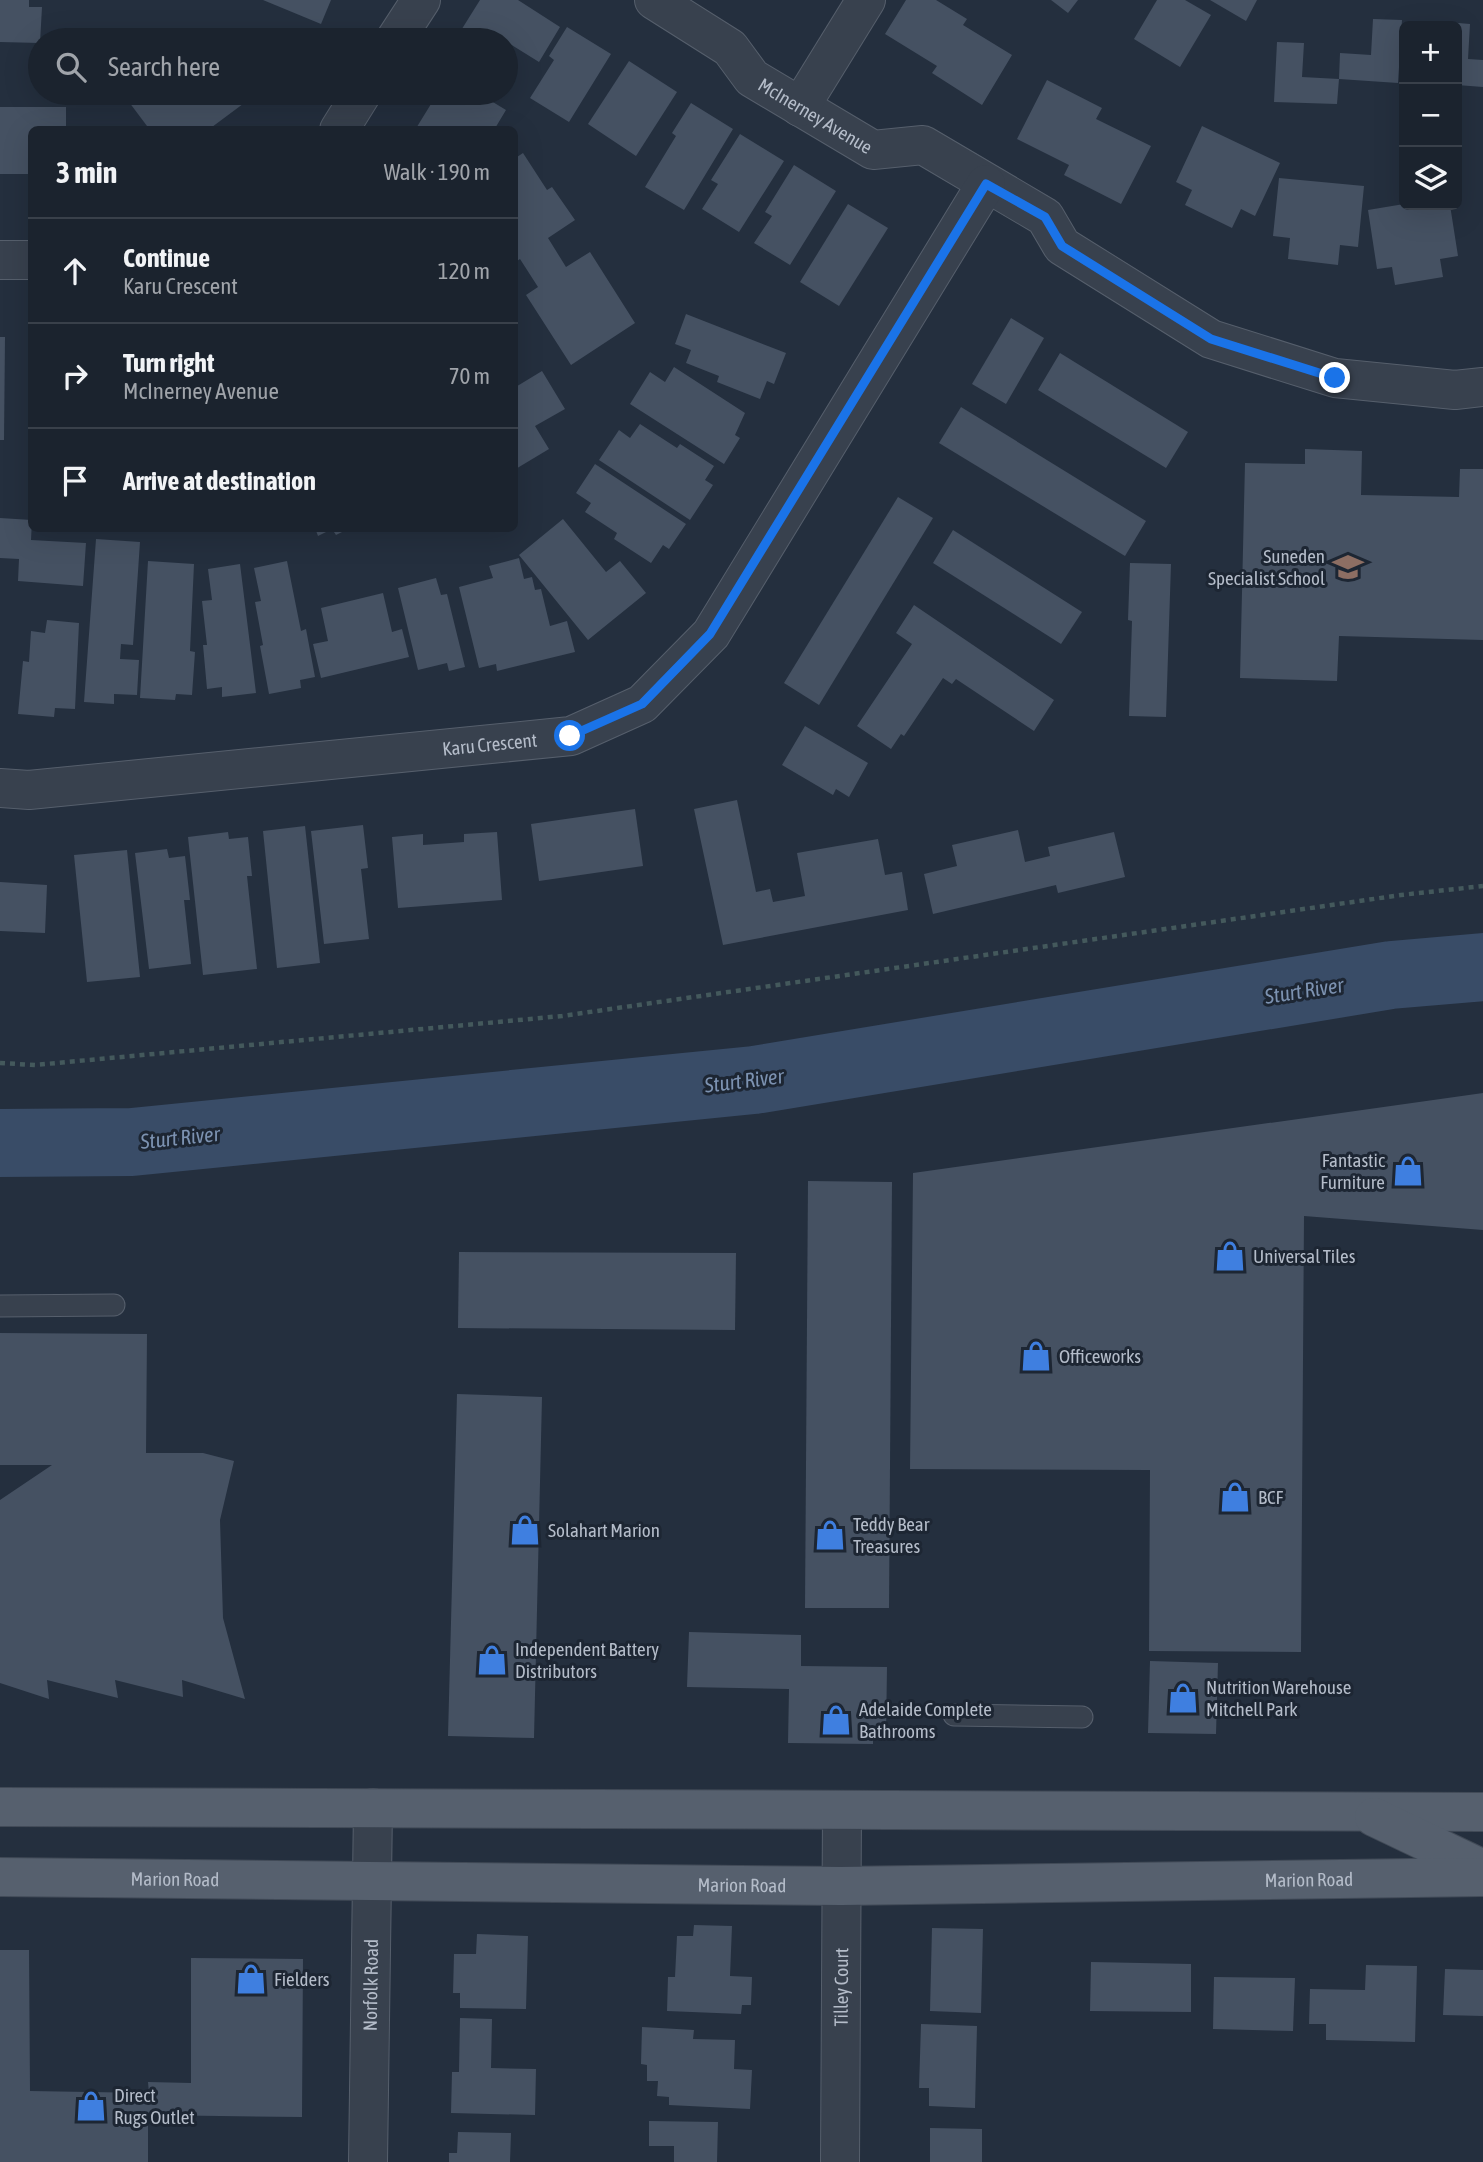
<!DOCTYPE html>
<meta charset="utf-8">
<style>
:root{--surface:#1b232e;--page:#242b36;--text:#f1f3f6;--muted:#a0a4aa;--line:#39404a}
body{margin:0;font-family:"Asap Condensed",sans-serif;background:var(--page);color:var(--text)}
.controls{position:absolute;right:21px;top:21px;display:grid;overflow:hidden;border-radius:10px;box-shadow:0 7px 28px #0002}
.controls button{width:63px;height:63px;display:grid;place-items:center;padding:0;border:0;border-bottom:2px solid var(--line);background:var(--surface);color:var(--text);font:35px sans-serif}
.stop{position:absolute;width:21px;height:21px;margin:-16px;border:5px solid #1a73e8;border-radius:50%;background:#fff}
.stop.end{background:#1a73e8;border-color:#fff;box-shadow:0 2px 7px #0008}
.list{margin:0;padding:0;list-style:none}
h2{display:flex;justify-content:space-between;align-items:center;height:91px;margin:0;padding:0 28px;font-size:30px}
h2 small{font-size:23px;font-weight:400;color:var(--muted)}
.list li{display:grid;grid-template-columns:46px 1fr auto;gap:21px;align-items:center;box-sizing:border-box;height:105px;padding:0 28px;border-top:2px solid var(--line)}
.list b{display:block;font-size:26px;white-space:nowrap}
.list p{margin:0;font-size:23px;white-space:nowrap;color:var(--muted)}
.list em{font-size:23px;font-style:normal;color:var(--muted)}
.icon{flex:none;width:38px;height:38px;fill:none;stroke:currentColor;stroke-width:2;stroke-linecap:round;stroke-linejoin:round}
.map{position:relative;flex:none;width:1483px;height:2162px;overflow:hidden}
.search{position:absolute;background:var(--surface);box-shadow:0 7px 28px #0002;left:28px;top:28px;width:490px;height:77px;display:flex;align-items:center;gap:18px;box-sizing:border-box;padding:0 24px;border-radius:38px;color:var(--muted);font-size:26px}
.panel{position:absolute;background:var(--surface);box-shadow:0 7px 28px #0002;left:28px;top:126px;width:490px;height:406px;border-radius:10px}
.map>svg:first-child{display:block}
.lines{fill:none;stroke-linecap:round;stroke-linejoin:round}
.river{stroke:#394c67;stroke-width:68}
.building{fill:#455162}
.service-casing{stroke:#565f6c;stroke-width:23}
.minor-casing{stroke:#565f6c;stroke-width:40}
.primary-casing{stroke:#414a57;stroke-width:40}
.path{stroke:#44595c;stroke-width:4.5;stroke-dasharray:5 5;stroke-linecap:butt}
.service{stroke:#38414e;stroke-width:21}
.minor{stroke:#38414e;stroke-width:38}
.primary{stroke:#56606e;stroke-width:38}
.route{stroke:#1a73e8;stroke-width:9}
.labels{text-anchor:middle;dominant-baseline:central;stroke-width:6;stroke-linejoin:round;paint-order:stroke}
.street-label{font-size:19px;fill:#b4bcc9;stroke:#1d2633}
.poi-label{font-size:19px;fill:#b4bcc9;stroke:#1d2633;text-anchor:start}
.water-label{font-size:21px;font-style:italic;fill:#7c92b1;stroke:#1d2633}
</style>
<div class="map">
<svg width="1483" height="2162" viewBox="0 0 1483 2162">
<rect width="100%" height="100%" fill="#242f3e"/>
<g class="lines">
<path class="river" d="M0 1143 132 1142 754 1080 1391 975 1483 967"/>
</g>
<g class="building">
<path d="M0 0H29V7H42L40 43 0 42Z"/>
<path d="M263 0H331L321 24Z"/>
<path d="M480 0H518L560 27 539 62 507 42 506 44V40H455Z"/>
<path d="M906 0H936L967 19 963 25 1012 55 982 105 932 73 937 66 885 34Z"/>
<path d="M1051 0H1078L1068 13Z"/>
<path d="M1157 0H1185L1211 15 1180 67 1134 39Z"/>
<path d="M1210 0H1257L1246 21Z"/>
<path d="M1373 19 1402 20 1398 83 1339 79 1340 53 1371 55Z"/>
<path d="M1447 22 1470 24 1468 59 1483 60V87L1457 85V26H1446Z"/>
<path d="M567 27 611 54 569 122 530 98 554 60 549 56Z"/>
<path d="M1277 42 1304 43 1302 77 1339 79 1337 104 1274 102Z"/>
<path d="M629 61 677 92 636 156 588 124Z"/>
<path d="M1047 80 1102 108 1096 119 1151 146 1121 204 1064 175 1069 165 1017 139Z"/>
<path d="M141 93H253L255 95 208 130H150L129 102Z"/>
<path d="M426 93H478L506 110 494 130H415L431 104 423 98Z"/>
<path d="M691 103 733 129 684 210 645 187 676 136 672 133Z"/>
<path d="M0 107H66V130H32V174H0Z"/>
<path d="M1202 126 1280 163 1255 216 1241 209 1232 228 1185 205 1192 190 1176 182Z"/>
<path d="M740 134 784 161 739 232 702 209 718 184 711 180Z"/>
<path d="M523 153 547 190 552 187 575 220 548 238 566 267 590 252 635 323 571 365 526 295 538 287 520 259 514 263V159Z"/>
<path d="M794 165 836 191 790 265 754 243 772 216 765 212Z"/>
<path d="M1279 178 1364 186 1358 247 1340 245 1338 265 1288 259 1290 238 1273 236Z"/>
<path d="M848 204 888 228 839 306 800 282Z"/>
<path d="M1404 204 1450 205 1458 256 1440 259 1443 277 1395 285 1392 267 1377 269 1368 210Z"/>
<path d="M686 314 786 353 774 384 767 381 760 399 717 382 719 376 686 363 691 350 675 344Z"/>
<path d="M1011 318 1044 338 1006 404 972 384Z"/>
<path d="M0 337H5L4 440H0Z"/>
<path d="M1060 353 1188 432 1166 468 1038 390Z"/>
<path d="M674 367 745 413 735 435 740 438 724 464 630 404 650 372 665 382Z"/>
<path d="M542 371 565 409 535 426 549 449 514 470V388Z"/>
<path d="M961 407 1146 521 1125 556 939 443Z"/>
<path d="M640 424 677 448 680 444 714 466 705 480 713 485 690 520 599 460 619 430 630 438Z"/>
<path d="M1305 449 1362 451 1361 495 1459 497 1460 469H1483V640L1339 636 1337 681 1240 678 1245 463 1305 464Z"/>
<path d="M595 464 686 524 669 549 663 545 651 563 614 539 617 533 585 512 591 503 576 493Z"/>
<path d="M898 497 933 518 819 705 784 683Z"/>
<path d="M0 518 32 520 31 540 86 543 83 586 18 581 19 559 0 558Z"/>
<path d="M563 519 606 572 620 561 646 593 588 640 519 555Z"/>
<path d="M315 528H350L336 535 332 529 318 536Z"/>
<path d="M953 530 1082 612 1061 644 933 563Z"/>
<path d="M96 539 140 542 133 645 121 644 120 659 139 660 137 695 114 694V704L84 702Z"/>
<path d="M519 558 524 579 532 577 535 590 541 589 550 626 567 621 575 652 497 671 496 664 479 668 459 587 493 578 489 566Z"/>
<path d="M148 561 194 564 190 651 195 652 192 695 176 694 175 700 140 698Z"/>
<path d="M287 561 301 631 306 629 315 677 300 680 301 688 269 694 260 646 263 645 255 602 261 601 254 568Z"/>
<path d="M1130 563 1171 564 1166 717 1129 716 1132 621 1128 620Z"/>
<path d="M240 564 256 693 222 697V687L207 689 203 645H207L202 601 212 600 208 569Z"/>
<path d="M436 578 441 595 447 594 465 667 449 671 447 663 418 670 398 588Z"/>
<path d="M383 593 392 632 402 629 409 657 321 678 313 644 328 641 321 608Z"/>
<path d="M914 605 1054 700 1034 731 956 679 952 684 943 678 904 736 901 734 891 749 857 726 912 644 896 633Z"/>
<path d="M47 620 79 623 75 709 55 708 54 717 18 714 23 661 29 662 31 631 45 633Z"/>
<path d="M805 726 868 763 849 797 836 789 833 795 782 765Z"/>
<path d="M737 800 756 892 770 889 773 902 805 896 797 853 878 839 885 875 902 872 908 910 723 945 694 809Z"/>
<path d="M635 809 643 866 539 881 531 824Z"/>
<path d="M363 825 368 868 361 869 369 939 324 944 311 831Z"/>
<path d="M305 826 320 963 277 968 263 831Z"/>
<path d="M1018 830 1025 862 1050 856 1048 847 1114 832 1125 877 1058 893 1056 885 933 914 924 874 957 866 952 845Z"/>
<path d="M228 832 229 839 248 837 252 876H247L257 969 203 975 188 837Z"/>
<path d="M497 832 502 900 398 908 392 837 423 834V845L464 842V834Z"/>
<path d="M167 849 169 858 185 856 190 900H184L191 964 149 969 135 853Z"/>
<path d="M127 850 140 977 87 982 74 855Z"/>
<path d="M0 882 47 885 45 933 0 931Z"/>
<path d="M1483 1093V1230L1304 1216 1301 1652 1149 1651 1150 1470 910 1469 913 1173Z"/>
<path d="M808 1181 892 1182 889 1608H805Z"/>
<path d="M459 1252 736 1253 735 1330 458 1328Z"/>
<path d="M0 1333 147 1334 146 1453H203L234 1461 220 1520 223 1618 245 1699 182 1680 183 1697 115 1680 118 1698 47 1680 49 1699 0 1683V1500L52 1465H0Z"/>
<path d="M457 1394 542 1397 534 1738 448 1736Z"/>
<path d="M689 1632 801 1635V1666L887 1667 886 1735 873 1734V1744L788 1743 789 1689 687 1687Z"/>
<path d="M1150 1661 1218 1663 1216 1734 1148 1733Z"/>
<path d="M694 1925 732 1926 730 1976 752 1977 751 2005H742L741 2014 667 2011 668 1977H675L677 1936H693Z"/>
<path d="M932 1928 983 1929 981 2013 930 2011Z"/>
<path d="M477 1934 528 1936 526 2009 460 2008V1993H453L454 1954H476Z"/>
<path d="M0 1950H29L30 2091 149 2093 148 2082 191 2083V1958L303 1959 302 2117 148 2115V2162H0Z"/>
<path d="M1091 1962 1191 1964V2012L1090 2011Z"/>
<path d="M1366 1965 1417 1966 1415 2042 1326 2040V2024H1309L1310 1989 1365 1990Z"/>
<path d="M1445 1969 1483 1970V2016L1443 2015Z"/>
<path d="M1214 1977 1295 1978 1293 2031 1213 2029Z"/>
<path d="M460 2018 492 2019 491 2068 536 2069 535 2115 451 2113 452 2072H459Z"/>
<path d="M921 2024 977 2026 975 2108 929 2106V2088H919Z"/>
<path d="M642 2027 694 2030 693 2039 735 2040 734 2069 752 2070 750 2109 669 2105V2097L657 2096 658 2081H647V2065L641 2064Z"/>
<path d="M649 2121 718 2122 717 2162H674V2146H649Z"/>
<path d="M930 2128 982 2129V2162H930Z"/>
<path d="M458 2132 511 2133 510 2162H449V2153H457Z"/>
</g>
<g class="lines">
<g class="service-casing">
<g id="service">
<path d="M0 1306 114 1305"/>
<path d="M954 1715 1082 1717"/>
</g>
</g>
<g class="minor-casing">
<g id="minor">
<path id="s1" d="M654 0 730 48 752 78 873 150 923 145 1045 217 1062 246 1211 339 1335 378 1455 390 1483 387"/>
<path d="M395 40 421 0"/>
<path d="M800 107 866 0"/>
<path d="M339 130 362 93"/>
<path d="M0 260H32"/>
<path id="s2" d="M0 788 29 790 571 736 642 704 711 634 986 184"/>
<path id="s3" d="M368 2162 373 1808"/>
<path id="s4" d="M840 2162 842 1812"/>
</g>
</g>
<g class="primary-casing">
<g id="primary">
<path d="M0 1807 1483 1812"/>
<path d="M1374 1817 1483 1869"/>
<path id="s5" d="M0 1877 841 1886 1483 1877"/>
</g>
</g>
<path class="path" d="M0 1063 35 1065 562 1016 1401 895 1483 886"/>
<use href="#service" class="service"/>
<use href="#minor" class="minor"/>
<use href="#primary" class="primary"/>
</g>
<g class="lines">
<path class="route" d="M570 736 642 704 710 634 986 184 1045 217 1062 246 1211 339 1335 378"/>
</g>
<defs>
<g id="school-bare" transform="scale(2.415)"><path d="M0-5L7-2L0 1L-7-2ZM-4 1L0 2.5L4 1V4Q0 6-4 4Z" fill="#8d6e63" stroke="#1d2633" stroke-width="2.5" paint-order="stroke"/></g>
<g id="shop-bare" transform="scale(2.415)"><path d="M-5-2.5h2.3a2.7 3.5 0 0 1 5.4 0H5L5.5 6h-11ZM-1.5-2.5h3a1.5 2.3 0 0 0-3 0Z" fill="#3f7fe0" stroke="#1d2633" stroke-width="2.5" paint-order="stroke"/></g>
</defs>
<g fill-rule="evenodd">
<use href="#school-bare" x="1348" y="567"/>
<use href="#shop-bare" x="1408" y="1171"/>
<use href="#shop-bare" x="1230" y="1256"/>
<use href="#shop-bare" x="1036" y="1356"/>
<use href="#shop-bare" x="1235" y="1497"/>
<use href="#shop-bare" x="525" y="1530"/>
<use href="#shop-bare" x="830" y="1535"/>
<use href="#shop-bare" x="492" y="1660"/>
<use href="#shop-bare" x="1183" y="1698"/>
<use href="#shop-bare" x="836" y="1720"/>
<use href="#shop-bare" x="251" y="1979"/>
<use href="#shop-bare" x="91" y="2106"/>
</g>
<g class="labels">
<g class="street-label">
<text stroke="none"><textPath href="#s1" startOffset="201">McInerney Avenue</textPath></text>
<text stroke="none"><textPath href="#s2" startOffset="492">Karu Crescent</textPath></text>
<text stroke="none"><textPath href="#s5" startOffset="175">Marion Road</textPath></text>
<text stroke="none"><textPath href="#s5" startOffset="1309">Marion Road</textPath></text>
<text stroke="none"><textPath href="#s5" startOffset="742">Marion Road</textPath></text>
<text stroke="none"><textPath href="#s3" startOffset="177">Norfolk Road</textPath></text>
<text stroke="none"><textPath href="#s4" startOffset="175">Tilley Court</textPath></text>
</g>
<g class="poi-label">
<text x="1325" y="556" text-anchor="end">Suneden<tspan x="1325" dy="22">Specialist School</tspan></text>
<text x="1385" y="1160" text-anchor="end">Fantastic<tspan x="1385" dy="22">Furniture</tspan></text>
<text x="1253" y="1256">Universal Tiles</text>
<text x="1059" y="1356">Officeworks</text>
<text x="1258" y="1497">BCF</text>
<text x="853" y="1524">Teddy Bear<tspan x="853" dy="22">Treasures</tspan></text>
<text x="548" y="1530">Solahart Marion</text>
<text x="515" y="1649">Independent Battery<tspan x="515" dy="22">Distributors</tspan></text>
<text x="1206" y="1687">Nutrition Warehouse<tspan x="1206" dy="22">Mitchell Park</tspan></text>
<text x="859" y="1709">Adelaide Complete<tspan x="859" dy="22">Bathrooms</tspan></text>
<text x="274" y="1979">Fielders</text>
<text x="114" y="2095">Direct<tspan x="114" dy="22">Rugs Outlet</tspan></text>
</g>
<g class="water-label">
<text transform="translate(1304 990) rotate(-9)">Sturt River</text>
<text transform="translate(744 1080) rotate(-7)">Sturt River</text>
<text transform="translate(180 1137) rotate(-6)">Sturt River</text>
</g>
</g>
</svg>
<div class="controls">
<button>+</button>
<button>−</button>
<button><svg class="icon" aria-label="layers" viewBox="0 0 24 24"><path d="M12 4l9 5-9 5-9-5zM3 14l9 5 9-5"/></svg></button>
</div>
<div class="stop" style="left:570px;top:736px"></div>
<div class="stop end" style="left:1335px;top:378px"></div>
<div class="search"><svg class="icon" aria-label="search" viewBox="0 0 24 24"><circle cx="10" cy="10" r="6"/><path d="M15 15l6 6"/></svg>Search here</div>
<section class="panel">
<h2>3 min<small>Walk · 190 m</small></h2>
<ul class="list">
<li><svg class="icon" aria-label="ahead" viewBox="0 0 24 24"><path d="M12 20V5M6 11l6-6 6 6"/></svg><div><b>Continue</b><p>Karu Crescent</p></div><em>120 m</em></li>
<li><svg class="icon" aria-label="right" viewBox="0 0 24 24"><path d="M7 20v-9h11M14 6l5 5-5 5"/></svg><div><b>Turn right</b><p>McInerney Avenue</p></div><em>70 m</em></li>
<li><svg class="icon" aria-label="arrive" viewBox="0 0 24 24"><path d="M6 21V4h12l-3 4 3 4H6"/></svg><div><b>Arrive at destination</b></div></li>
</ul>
</section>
</div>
